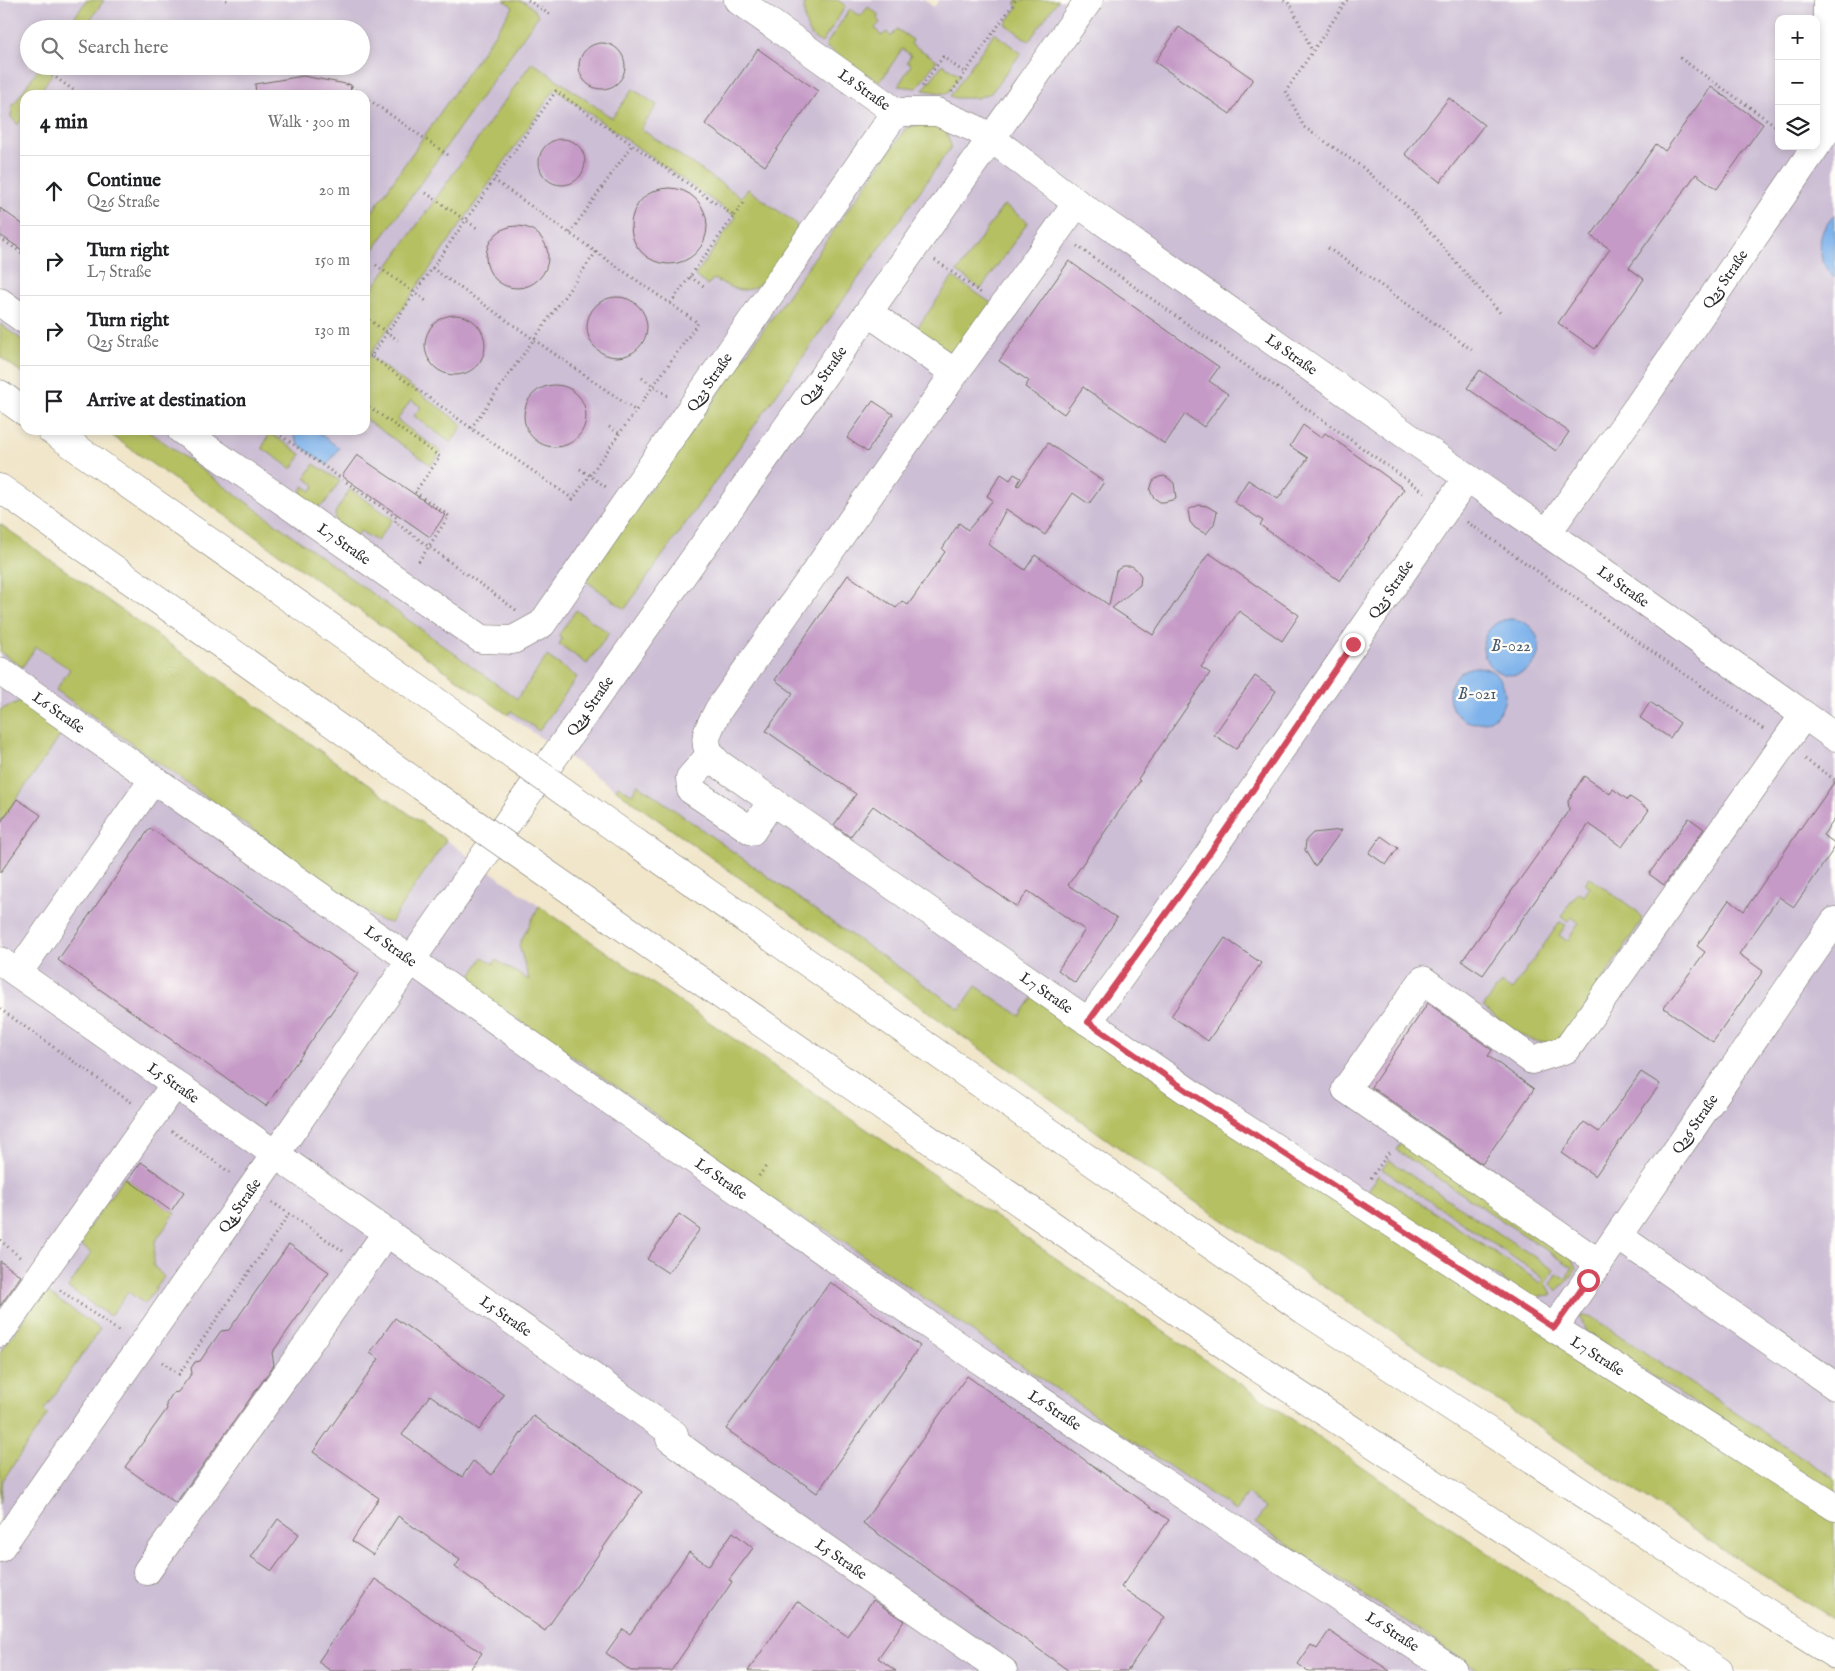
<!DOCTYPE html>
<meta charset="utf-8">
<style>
:root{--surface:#fff;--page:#f6f6f6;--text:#202124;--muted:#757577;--line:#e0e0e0}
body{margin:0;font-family:"IM FELL English",serif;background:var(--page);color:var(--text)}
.controls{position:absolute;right:15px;top:15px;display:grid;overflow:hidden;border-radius:10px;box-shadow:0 2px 8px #0003}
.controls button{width:45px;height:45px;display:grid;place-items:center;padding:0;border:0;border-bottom:1px solid var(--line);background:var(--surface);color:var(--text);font:25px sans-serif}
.stop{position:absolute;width:15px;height:15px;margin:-11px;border:4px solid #d1495b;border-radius:50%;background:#fff}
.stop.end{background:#d1495b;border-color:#fff;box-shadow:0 1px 5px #0008}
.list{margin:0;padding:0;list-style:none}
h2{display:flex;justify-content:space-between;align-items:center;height:65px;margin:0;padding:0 20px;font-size:21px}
h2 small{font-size:16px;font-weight:400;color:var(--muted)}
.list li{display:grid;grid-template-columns:32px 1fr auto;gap:15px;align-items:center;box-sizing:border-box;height:70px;padding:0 20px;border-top:1px solid var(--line)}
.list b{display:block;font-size:19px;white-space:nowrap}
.list p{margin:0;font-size:16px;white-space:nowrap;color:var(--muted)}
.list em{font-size:16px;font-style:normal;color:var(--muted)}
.icon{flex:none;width:28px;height:28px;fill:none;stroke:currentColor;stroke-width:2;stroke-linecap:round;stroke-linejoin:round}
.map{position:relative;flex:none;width:1835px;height:1671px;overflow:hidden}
.search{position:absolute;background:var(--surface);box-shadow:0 2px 8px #0003;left:20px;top:20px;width:350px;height:55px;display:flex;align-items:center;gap:12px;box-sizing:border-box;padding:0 18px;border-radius:28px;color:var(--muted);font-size:19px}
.panel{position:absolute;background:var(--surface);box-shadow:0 2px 8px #0003;left:20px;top:90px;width:350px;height:345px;border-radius:15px}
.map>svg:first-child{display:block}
.industrial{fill:#ccbed4;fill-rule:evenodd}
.green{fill:#b5c062;stroke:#707646}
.water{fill:#7eb2eb;stroke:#546e8b}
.building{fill:#c59ac6}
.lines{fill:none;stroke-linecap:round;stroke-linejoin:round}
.minor-casing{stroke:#706c63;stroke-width:29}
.highway-casing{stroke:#706c63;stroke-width:29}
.path{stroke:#706c63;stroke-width:3;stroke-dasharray:1 4;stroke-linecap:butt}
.minor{stroke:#fff;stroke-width:28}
.highway{stroke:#fff;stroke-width:28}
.highway-bridge-casing{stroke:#706c63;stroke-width:29;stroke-linecap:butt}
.highway-bridge{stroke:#fff;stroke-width:28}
.route{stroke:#d1495b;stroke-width:6}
.labels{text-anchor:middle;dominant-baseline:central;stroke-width:4.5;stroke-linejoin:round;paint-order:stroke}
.street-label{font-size:15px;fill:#2b2b2b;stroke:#fdfcf7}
.water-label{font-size:16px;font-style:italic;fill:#485a6e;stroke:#fdfcf7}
</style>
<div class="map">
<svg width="1835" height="1671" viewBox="0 0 1835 1671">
<rect width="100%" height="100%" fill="#fdfcf7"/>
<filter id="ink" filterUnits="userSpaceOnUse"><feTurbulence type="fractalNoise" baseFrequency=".02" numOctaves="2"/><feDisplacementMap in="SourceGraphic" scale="10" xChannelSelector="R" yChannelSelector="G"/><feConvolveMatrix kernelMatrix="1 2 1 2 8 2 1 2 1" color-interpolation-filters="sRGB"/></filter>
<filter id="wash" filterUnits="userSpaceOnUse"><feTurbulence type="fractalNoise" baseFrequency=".0096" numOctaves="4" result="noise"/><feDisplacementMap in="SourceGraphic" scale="20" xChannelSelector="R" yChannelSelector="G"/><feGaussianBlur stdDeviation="1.12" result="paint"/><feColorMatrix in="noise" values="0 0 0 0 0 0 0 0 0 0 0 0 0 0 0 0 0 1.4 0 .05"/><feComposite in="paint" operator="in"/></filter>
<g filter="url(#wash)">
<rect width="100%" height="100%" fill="#f1e6ca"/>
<g class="industrial">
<path d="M0 0H924L934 7 939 0H1835V1578L1213 1183 829 920 638 785 632 794 618 787 616 790 508 715 517 699 147 430H365V95H25V342L0 324ZM1779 19H1816V146H1779ZM29 29H361V66H29Z"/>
<path d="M0 635 30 656 36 647 70 670 64 680 399 911 446 840 539 906 519 945 1605 1671H0V1505L3 1480 48 1415 44 1411V1290L0 1353V823L20 701 0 710ZM124 1177 174 1213 155 1242 153 1265 128 1292 68 1288 91 1253 79 1244Z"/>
</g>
<g class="green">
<path d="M87 0H104L84 29H66Z"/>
<path d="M504 0C522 0 528 0 538 16L365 262V222L513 7Z"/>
<path d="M805 0H838L846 6 822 43C819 41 814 39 812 36 804 26 803 12 805 0Z"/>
<path d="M1018 0H1058L1029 41 1005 24 1018 7 1015 4Z"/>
<path d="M868 7 879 15 877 18 880 23 875 28 881 36 887 32 891 37 897 29 913 40 911 44 937 60 917 88 898 86 911 65 907 62 911 55 902 49 880 82 861 71 825 46 850 9 861 16Z"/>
<path d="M994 33 1021 53 991 93 977 98H955L950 96Z"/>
<path d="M532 62 612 118 633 89 657 105 641 129 741 197 748 189 795 223 799 232C787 250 766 293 740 290 731 288 722 283 714 279L707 285 695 276 736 217 555 89 369 356 463 425 451 443 414 416 421 407 411 400 397 420 441 452 431 465 365 419V299Z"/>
<path d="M943 64 960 75 947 94 923 90Z"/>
<path d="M40 66H57L38 95H25V114L18 125 11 117 12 107Z"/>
<path d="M929 122C944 126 948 132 951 147L625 609 586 581 906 128Z"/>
<path d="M1004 205 1028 222 981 289 957 272Z"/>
<path d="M953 277 991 303C981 318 965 350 947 352L915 331Z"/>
<path d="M0 324 25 342V375L0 357Z"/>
<path d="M104 430H147L517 699 547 656 577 677 539 731 511 711 508 715Z"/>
<path d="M270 433 301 454 292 469 262 448Z"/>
<path d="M314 464 340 481 325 503 316 508 300 497 303 486 311 491 315 485 305 478Z"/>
<path d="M350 489 393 519 377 541 360 531 357 536 336 522 335 513Z"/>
<path d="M0 524 446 840 390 923 379 920 56 690 70 669 36 647 22 667 0 652Z"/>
<path d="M576 610 609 633 587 664 559 644 562 639 558 636Z"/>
<path d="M20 701 63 732 0 823V710Z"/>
<path d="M638 784 829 920 960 1009 976 986 1020 1016 1033 997 1835 1520V1620L1790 1593 1194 1201 616 790 618 786 632 794Z"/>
<path d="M1589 877 1638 912 1642 920 1566 1036C1562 1038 1556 1041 1552 1042 1526 1046 1502 1021 1483 1007L1501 983 1512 990 1560 922 1566 925 1559 935 1567 941 1579 923 1572 917 1568 921 1561 916 1578 892 1584 896 1590 887 1585 884Z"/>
<path d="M539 906 1597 1627 1660 1671H1480L1255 1523 1266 1508 1247 1494 1235 1511 967 1328 815 1222 813 1226 754 1186 626 1093 466 984 483 957 494 964 496 960 529 980 519 945Z"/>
<path d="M1404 1138 1571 1255 1576 1269 1567 1281 1556 1291 1551 1284 1557 1274 1566 1279 1572 1267 1396 1150Z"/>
<path d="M1389 1160 1554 1270 1546 1283 1552 1295 1530 1297 1366 1194 1378 1175 1541 1283 1544 1278 1382 1169Z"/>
<path d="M124 1177 175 1213 155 1242 153 1265 164 1277 145 1304 128 1292 110 1316 68 1288 91 1253 78 1243Z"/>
<path d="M44 1290 100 1329 44 1410 48 1414 3 1480 0 1504V1353Z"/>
<path d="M1580 1315 1593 1318 1835 1479V1494L1593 1338 1585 1330Z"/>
</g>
<g class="water">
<path d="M1835 214V278C1820 268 1816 242 1825 227 1828 222 1832 218 1835 214Z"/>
<path d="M289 430H315L339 448 327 465 298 444 293 433Z"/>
<circle cx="1511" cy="647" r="28"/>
<circle cx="1477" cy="695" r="28"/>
</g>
<g id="blocks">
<g class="building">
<path d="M1179 27 1253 79 1230 114 1155 62Z"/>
<circle cx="602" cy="66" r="23"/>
<path d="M758 49 818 91 765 166 705 124Z"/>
<path d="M303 76 351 85 350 95H256L255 84Z"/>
<path d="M1711 87 1763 124 1717 189 1696 174 1629 268 1644 279 1595 349 1558 323 1610 249 1591 236 1656 144 1665 151Z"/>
<path d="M1449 98 1484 125 1440 182 1405 154Z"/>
<circle cx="562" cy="162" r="23"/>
<circle cx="669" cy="226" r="38"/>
<path d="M0 208 25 226V252L0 235Z"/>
<circle cx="517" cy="257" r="31"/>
<path d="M1069 261 1219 367 1209 381 1228 394 1204 427 1185 414 1165 444 1083 387 1064 414 1025 387 1029 381 999 361Z"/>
<circle cx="617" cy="327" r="30"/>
<circle cx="455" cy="345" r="30"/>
<path d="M1480 370 1569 432 1556 451 1467 388Z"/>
<circle cx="555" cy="416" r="31"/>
<path d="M873 401 893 414 867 452 847 438Z"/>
<path d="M1303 425 1321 438 1325 433 1404 489 1340 581 1260 525 1263 521 1234 502 1248 480 1278 499 1308 458 1290 446Z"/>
<path d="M1048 443 1104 482 1089 504 1073 493 1045 535 1006 509 988 544 1025 570 1035 555 1109 605 1116 571 1123 566H1132L1136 569 1141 576 1140 585 1112 608 1153 635 1209 553 1299 615 1282 641 1239 611 1201 667 1210 673 1138 779 1140 781 1068 885 1117 918 1075 983 1058 970 1085 930 1028 891 1017 907 873 806 850 837 834 825 856 794 766 731 793 693 775 680 848 575 896 608 902 601 908 605 945 552 942 549 959 523 968 530 993 500 987 496 1001 474 1010 480 1014 474 1021 478 1017 485 1019 486Z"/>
<path d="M357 455 445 515 430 537 342 476Z"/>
<path d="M1164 476 1168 478 1174 483 1176 499 1164 502H1160L1153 497 1150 490 1153 481 1159 477Z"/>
<path d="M1199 505 1207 506 1217 512 1214 524 1206 534 1195 528 1190 522 1188 510Z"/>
<path d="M1255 676 1276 691 1236 749 1214 735Z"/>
<path d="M1650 702 1680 723 1670 738 1640 718Z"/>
<path d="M1584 776 1610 794 1613 789 1628 800 1630 797 1649 810 1622 847 1589 824 1483 975 1462 961 1569 810 1568 801Z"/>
<path d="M1835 781V819L1823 835 1835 843V847L1794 907 1779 897 1739 954 1763 971 1713 1042 1664 1008 1705 952 1697 946 1729 900 1744 911 1811 813 1812 814Z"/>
<path d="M17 799 41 815 0 873V823Z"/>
<path d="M1689 818 1704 829 1664 885 1649 874Z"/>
<path d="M150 828 358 974 266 1106 58 960Z"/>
<path d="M1342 830 1315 867 1305 850 1306 840 1313 833Z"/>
<path d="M1381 836 1398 848 1386 865 1369 853Z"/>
<path d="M1225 938 1261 963 1208 1041 1171 1016Z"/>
<path d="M1428 1003 1492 1050 1488 1056 1534 1089 1482 1164 1371 1087Z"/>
<path d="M1641 1072 1660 1084 1595 1176 1562 1153 1584 1122 1599 1132Z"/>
<path d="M141 1162 184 1192 171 1211 128 1180Z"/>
<path d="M679 1214 700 1229 668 1273 647 1259Z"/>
<path d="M289 1244 329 1272 272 1353 274 1365 176 1503 125 1467 167 1409 166 1404 173 1393 178 1392 192 1373 191 1368 195 1362 200 1361 221 1331 229 1330Z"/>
<path d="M0 1261 21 1276 0 1306Z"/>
<path d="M830 1282 920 1346 817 1493 726 1429Z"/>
<path d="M395 1318 504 1395 479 1430 430 1395 402 1435 462 1477 473 1461 492 1475 533 1416 642 1492 545 1631 455 1567 460 1560 398 1516 373 1555 352 1541 379 1498 313 1452 379 1359 370 1353Z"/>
<path d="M967 1376 1169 1520 1121 1587 1165 1617 1127 1671H1069L863 1523Z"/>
<path d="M278 1519 299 1534 272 1571 251 1557Z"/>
<path d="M733 1532 753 1548 729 1580 732 1582 671 1671H631L606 1653 623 1629 630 1634 689 1552 709 1566Z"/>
<path d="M375 1579 482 1653 469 1671H331L318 1662Z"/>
<path d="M873 1600 904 1621 878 1658 896 1671H748L797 1601 847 1636Z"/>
<path d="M1329 1631 1390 1671H1308L1298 1664 1311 1645 1317 1649Z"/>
</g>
</g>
</g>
<g filter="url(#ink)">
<use href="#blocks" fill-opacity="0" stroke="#706c63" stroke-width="1"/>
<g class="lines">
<g class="minor-casing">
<g id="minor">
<path id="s1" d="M738 0 896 112H937L974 128 991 138 1077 203 1413 440 1599 569 1835 737"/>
<path id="s2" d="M1077 203 955 373 719 709C708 731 697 743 719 764L1189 1092 1554 1328 1835 1507"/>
<path d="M0 302 25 320"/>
<path d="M869 313 955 373"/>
<path id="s3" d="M181 430 481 639 513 640 542 624 896 112"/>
<path id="s4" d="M1547 533 1639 405 1827 130V0"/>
<path id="s5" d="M0 671 966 1351 1246 1537 1454 1671"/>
<path d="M710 755 690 778 691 790 752 831 772 801"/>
<path id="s6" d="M0 961 674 1434 670 1439 703 1463 1003 1671"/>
<path d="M18 973 153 780"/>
<path id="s7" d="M1088 1022 1207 857 1467 478"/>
<path d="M1618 1236 1835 1386"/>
<path d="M1599 1263 1346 1089 1423 980 1532 1060 1567 1049 1804 715"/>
<path id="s8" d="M1554 1328 1835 921"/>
<path d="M0 1333 175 1084"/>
<path id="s9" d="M0 1548 479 863 1089 0"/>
<path d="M147 1571 387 1232"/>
</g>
</g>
<g class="highway-casing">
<g id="highway">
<path d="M0 394 25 412"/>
<path d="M51 430 464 721"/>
<path d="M0 488 421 786"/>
<path d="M635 842 1304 1310 1712 1578 1835 1655"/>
<path d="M596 908 1255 1366 1719 1671"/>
</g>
</g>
<g class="path">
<path d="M226 0 229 2"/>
<path d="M528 0 550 15"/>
<path d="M1284 0 1291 5 1312 51"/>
<path d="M1347 0 1286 91 1304 127 1362 167 1408 207 1501 314"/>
<path d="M1680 58 1779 128"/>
<path d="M40 66 80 95"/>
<path d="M347 84 362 95"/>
<path d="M922 86 943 57 965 73"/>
<path d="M952 92 1016 0"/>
<path d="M365 97 451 157"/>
<path d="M426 193 477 228"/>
<path d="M734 216 744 202"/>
<path d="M570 233 632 145"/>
<path d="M0 238 25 255"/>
<path d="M1077 246 1427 494"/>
<path d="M1328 248 1475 352"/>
<path d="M596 252 698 323 573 499 471 428 371 356 556 91 734 216 670 304"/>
<path d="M935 260 981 293"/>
<path d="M376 265 426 301"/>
<path d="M432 268 636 411"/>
<path d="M690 277 705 287"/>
<path d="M365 317 398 340"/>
<path d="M365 357 371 356"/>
<path d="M642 378 668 396"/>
<path d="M365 404 440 457 415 492 449 516 417 564"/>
<path d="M609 427 620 434"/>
<path d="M471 428 596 252 494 180"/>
<path d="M273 430 397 518 395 522 516 610"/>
<path d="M580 469 606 487"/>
<path d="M1467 522 1763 729"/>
<path d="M1805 759 1835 780"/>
<path d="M0 1009 132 1103"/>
<path d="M172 1131 232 1174"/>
<path d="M759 1176 766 1166"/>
<path d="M1371 1178 1390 1151"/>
<path d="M272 1202 343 1251"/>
<path d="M0 1240 22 1259"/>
<path d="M60 1290 120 1332"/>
<path d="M162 1362 179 1374 289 1214"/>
</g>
<use href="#minor" class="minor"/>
<use href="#highway" class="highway"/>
<g class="highway-bridge-casing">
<g id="highway-bridge">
<path d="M464 721 635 842"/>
<path d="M421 786 596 908"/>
</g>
</g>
<use href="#highway-bridge" class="highway-bridge"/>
</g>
</g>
<g class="lines" filter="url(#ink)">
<path class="route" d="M1353 644 1207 857 1088 1022 1189 1092 1554 1328 1588 1280"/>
</g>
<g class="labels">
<g class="street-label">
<text stroke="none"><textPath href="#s1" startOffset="155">L8 Straße</textPath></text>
<text stroke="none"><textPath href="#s4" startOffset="310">Q25 Straße</textPath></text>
<text stroke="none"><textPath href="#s1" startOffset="665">L8 Straße</textPath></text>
<text stroke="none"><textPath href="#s9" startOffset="1432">Q24 Straße</textPath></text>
<text stroke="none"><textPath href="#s3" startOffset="725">Q23 Straße</textPath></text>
<text stroke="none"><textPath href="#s3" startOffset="199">L7 Straße</textPath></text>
<text stroke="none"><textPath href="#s1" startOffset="1070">L8 Straße</textPath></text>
<text stroke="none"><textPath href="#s7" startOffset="528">Q25 Straße</textPath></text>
<text stroke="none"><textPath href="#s9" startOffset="1028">Q24 Straße</textPath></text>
<text stroke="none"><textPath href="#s5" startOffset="72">L6 Straße</textPath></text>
<text stroke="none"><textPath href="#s5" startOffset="478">L6 Straße</textPath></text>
<text stroke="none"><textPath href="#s2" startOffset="1081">L7 Straße</textPath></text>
<text stroke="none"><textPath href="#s6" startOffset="212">L5 Straße</textPath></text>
<text stroke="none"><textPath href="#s8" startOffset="248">Q26 Straße</textPath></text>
<text stroke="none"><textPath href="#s5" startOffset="882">L6 Straße</textPath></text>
<text stroke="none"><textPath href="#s9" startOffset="418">Q4 Straße</textPath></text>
<text stroke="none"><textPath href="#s6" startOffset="618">L5 Straße</textPath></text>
<text stroke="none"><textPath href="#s2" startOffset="1741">L7 Straße</textPath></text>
<text stroke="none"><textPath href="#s5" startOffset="1288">L6 Straße</textPath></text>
<text stroke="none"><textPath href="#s6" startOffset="1039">L5 Straße</textPath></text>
<text stroke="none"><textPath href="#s5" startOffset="1692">L6 Straße</textPath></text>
</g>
<g class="water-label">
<text x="1511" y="647">B-022</text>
<text x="1477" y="695">B-021</text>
</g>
</g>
</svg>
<div class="controls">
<button>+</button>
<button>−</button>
<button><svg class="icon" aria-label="layers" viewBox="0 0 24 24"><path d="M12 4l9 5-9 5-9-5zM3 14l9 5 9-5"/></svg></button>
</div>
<div class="stop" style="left:1588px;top:1280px"></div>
<div class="stop end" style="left:1353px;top:644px"></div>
<div class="search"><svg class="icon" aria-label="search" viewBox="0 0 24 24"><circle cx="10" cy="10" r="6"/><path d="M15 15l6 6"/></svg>Search here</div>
<section class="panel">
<h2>4 min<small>Walk · 300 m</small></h2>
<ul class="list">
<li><svg class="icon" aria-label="ahead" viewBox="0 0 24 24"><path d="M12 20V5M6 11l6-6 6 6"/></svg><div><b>Continue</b><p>Q26 Straße</p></div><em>20 m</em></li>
<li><svg class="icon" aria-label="right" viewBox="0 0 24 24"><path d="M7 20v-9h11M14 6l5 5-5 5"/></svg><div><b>Turn right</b><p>L7 Straße</p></div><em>150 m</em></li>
<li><svg class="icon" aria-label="right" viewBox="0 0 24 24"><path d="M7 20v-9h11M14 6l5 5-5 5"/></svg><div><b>Turn right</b><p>Q25 Straße</p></div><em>130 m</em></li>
<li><svg class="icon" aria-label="arrive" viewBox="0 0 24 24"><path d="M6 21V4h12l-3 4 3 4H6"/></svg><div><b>Arrive at destination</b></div></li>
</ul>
</section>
</div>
